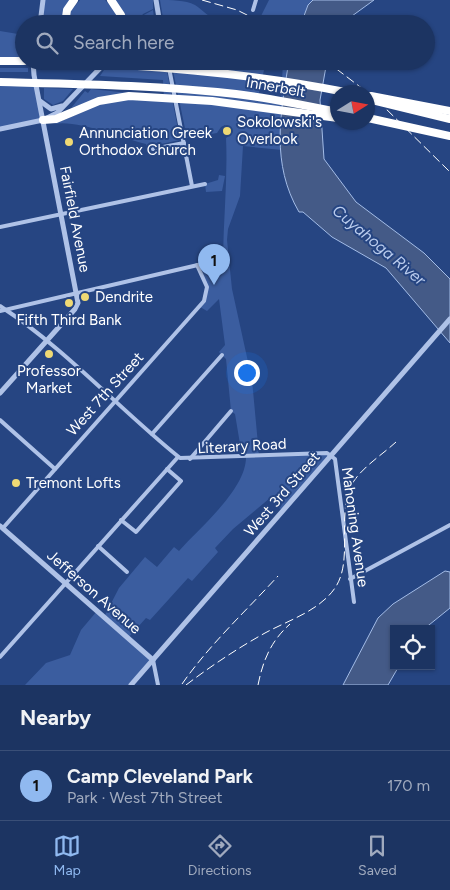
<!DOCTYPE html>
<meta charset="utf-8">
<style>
:root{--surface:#1c3462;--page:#253c68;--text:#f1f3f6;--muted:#a0aabe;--line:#3a4f77;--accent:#90b9f0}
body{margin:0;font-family:Figtree,sans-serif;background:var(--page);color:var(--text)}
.controls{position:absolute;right:15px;bottom:15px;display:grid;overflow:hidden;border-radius:0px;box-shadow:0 1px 4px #0004}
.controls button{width:45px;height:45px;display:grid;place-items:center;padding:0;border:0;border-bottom:1px solid var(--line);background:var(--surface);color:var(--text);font:25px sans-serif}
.compass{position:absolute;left:330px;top:85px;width:45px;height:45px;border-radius:50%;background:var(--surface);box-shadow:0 1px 4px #0004;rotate:79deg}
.you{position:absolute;left:246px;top:372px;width:18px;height:18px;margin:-12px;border:4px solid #fff;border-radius:50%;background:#1a73e8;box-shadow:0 0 0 8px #1a73e833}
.badge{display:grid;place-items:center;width:32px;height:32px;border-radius:50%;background:var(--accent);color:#111;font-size:16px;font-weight:700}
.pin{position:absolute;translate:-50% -41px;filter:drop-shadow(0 1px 2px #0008)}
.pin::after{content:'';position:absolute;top:26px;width:18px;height:15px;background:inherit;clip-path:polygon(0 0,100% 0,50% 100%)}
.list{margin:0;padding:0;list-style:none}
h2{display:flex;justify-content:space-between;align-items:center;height:65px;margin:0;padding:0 20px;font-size:21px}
h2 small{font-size:16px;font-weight:400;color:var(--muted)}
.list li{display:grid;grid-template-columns:32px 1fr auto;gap:15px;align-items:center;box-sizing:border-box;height:70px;padding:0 20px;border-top:1px solid var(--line)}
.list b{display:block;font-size:19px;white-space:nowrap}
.list p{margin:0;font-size:16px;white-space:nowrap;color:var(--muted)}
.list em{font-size:16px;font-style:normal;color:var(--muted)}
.icon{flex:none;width:28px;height:28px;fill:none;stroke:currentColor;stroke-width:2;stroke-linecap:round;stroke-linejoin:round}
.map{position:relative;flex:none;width:450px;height:685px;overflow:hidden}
.search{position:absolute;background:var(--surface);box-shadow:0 1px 4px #0004;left:15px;right:15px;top:15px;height:55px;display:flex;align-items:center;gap:12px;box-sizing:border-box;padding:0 18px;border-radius:28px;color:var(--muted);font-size:19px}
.sheet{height:135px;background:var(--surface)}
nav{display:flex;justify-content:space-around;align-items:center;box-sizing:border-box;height:70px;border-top:1px solid var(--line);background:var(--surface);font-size:14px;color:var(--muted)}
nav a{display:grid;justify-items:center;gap:2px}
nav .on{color:var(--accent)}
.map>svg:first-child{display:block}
.green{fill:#3b5d9f}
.water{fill:#445a87;stroke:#a3bce7}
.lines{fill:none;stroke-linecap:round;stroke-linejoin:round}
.minor{stroke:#afc2e7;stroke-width:4}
.tertiary{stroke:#afc2e7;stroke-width:5}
.motorway{stroke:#fff;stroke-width:8}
.rail{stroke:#fff;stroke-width:1;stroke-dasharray:9 4;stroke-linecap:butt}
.poi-dot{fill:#efd974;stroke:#264582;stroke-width:2}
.labels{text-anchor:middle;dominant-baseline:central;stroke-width:4;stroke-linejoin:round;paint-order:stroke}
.street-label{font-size:15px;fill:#fff;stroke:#264582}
.poi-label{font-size:15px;fill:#fff;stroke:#264582;text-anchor:start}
.water-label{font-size:16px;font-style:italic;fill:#baccee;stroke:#264582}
</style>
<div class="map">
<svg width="450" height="685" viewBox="0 0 450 685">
<rect width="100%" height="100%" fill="#264582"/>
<g class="green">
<path d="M43 0H74L65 24H40Z"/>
<path d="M80 0H105L115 11 119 24H69L70 12Z"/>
<path d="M111 0H153V9L143 14 136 24H124Z"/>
<path d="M160 0C171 0 185 0 195 5 203 10 209 18 218 20L220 16 242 24H164Z"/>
<path d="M269 0H313L308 5 301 24H251L259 20Z"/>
<path d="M153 10 155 24H137L142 16Z"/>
<path d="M0 31 24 35V61H0Z"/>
<path d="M110 61H165L180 140 147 147 146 144C123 138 76 119 54 124L105 103 127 99H164L163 80 100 76Z"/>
<path d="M171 61H266L258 97 281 100 283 61H290L279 122 282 150 243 146 240 196 228 229 227 240 232 289 252 380 259 455 327 453 332 456 283 512 270 498 233 529 215 548 218 552 192 581 188 578 150 620 146 618 128 638 153 660 131 685H25L46 663 70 655 81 630 97 611 104 617 119 588 145 557 157 567 174 547 179 551C200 527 247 489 246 456H242L235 414 231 411 226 359 219 352 225 345 219 299 207 311 200 307 207 291 197 265 221 260 223 264C223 222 228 180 226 138L230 135 225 125 221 127 217 133 187 138Z"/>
<rect x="0" y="68" width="28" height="4"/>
<path d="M0 82 35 83 43 120 0 129Z"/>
<path d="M44 88 73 89 63 101 53 105 44 99Z"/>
<path d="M91 89 129 93 99 98 71 108 85 91 88 93Z"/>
<path d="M219 175 225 176 222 191 206 192 205 184 218 180Z"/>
</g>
<g class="water">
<path d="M313 0H374L341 24H301L308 5Z"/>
<path d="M289 61H327L320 100 324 159 356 202 424 253 450 279V343L386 268 332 237 303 212H299C271 164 280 114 289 61Z"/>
<path d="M445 571 450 572V608L424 629H394V666H399L388 685H343L378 618 393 604Z"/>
</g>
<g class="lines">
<g class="minor">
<path d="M253 10 256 0"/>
<path d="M169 68 192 186"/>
<path d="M153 149 184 143"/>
<path d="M0 227 205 184"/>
<path d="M0 306C66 349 119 409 180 458L327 453 335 459 354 602"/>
<path d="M0 311 215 261"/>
<path d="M0 420 55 469"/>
<path d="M152 434 222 355"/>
<path d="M190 459 231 411"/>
<path d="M121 520 136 532 181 481 167 469"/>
<path d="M3 528 204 301 207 287 197 265"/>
<path d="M98 546 127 572"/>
<path d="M350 579 450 525"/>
<path d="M0 657 178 457"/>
<path d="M153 660 158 685"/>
</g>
<g class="tertiary">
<path d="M156 0 160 24"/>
<path d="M40 24 43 0"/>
<path d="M40 101 51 109 62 106"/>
<path d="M0 129 43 120 57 113 105 63"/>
<path d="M0 393 75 309 78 303 34 75 33 61"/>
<path d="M0 526 153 660"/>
<path d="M131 685 450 319"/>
</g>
<g class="motorway">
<path d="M111 0 121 15 124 24"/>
<path d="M65 24 67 10 74 0"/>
<path d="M0 61H24"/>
<path d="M40 61C143 65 244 72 345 92"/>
<path d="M159 61 173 64"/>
<path d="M0 82C79 84 157 85 236 94 270 98 304 105 338 112"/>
<path d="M371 96 450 111"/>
<path d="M368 99 450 119"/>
<path d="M368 118 450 136"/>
<path d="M43 120 56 119 99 101 129 96 212 101 338 118"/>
</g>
<g class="rail">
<path d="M202 0 237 10 265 24"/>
<path d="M326 61 376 99 450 172"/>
<path d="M182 684C210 644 245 612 278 576"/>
<path d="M186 685C211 666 238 648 265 633 289 620 319 611 335 588 354 560 336 514 352 484 362 467 382 455 396 442"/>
<path d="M258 685C263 660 271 641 290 624"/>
</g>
</g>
<g class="poi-dot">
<circle cx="227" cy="131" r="5"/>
<circle cx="69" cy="142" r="5"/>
<circle cx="85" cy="297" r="5"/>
<circle cx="69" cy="303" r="5"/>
<circle cx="49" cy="354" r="5"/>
<circle cx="16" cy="483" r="5"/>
</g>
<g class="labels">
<g class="street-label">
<text transform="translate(276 87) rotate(10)">Innerbelt</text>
<text transform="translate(75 219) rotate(79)">Fairfield Avenue</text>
<text transform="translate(105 394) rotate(-48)">West 7th Street</text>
<text transform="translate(242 446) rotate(-3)">Literary Road</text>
<text transform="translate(282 494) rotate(-49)">West 3rd Street</text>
<text transform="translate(355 527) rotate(82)">Mahoning Avenue</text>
<text transform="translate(94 592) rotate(41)">Jefferson Avenue</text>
</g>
<g class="poi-label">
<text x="237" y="122">Sokolowski's<tspan x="237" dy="17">Overlook</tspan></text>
<text x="79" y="133">Annunciation Greek<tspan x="79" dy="17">Orthodox Church</tspan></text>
<text x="95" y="297">Dendrite</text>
<text x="69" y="320" text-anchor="middle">Fifth Third Bank</text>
<text x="49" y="371" text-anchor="middle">Professor<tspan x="49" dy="17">Market</tspan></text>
<text x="26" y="483">Tremont Lofts</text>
</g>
<g class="water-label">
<text transform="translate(379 245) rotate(40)">Cuyahoga River</text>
</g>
</g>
</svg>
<div class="controls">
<button><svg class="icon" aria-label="locate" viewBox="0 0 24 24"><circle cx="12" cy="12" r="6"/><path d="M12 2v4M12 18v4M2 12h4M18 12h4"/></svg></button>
</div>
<svg class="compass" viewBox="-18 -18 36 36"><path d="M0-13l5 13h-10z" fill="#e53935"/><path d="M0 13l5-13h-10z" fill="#a0aabe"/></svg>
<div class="you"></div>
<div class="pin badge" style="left:214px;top:285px">1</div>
<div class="search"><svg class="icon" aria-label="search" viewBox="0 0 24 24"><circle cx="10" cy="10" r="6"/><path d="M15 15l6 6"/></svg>Search here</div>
</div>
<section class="sheet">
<h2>Nearby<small></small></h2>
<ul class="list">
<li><span class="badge">1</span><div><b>Camp Cleveland Park</b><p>Park · West 7th Street</p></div><em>170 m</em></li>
</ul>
</section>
<nav>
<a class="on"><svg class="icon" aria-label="map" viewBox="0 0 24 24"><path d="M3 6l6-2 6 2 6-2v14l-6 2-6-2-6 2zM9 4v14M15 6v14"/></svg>Map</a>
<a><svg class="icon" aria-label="directions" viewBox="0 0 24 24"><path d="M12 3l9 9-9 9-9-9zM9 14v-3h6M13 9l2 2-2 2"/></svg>Directions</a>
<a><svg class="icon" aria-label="saved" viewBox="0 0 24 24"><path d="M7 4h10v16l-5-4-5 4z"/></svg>Saved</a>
</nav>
